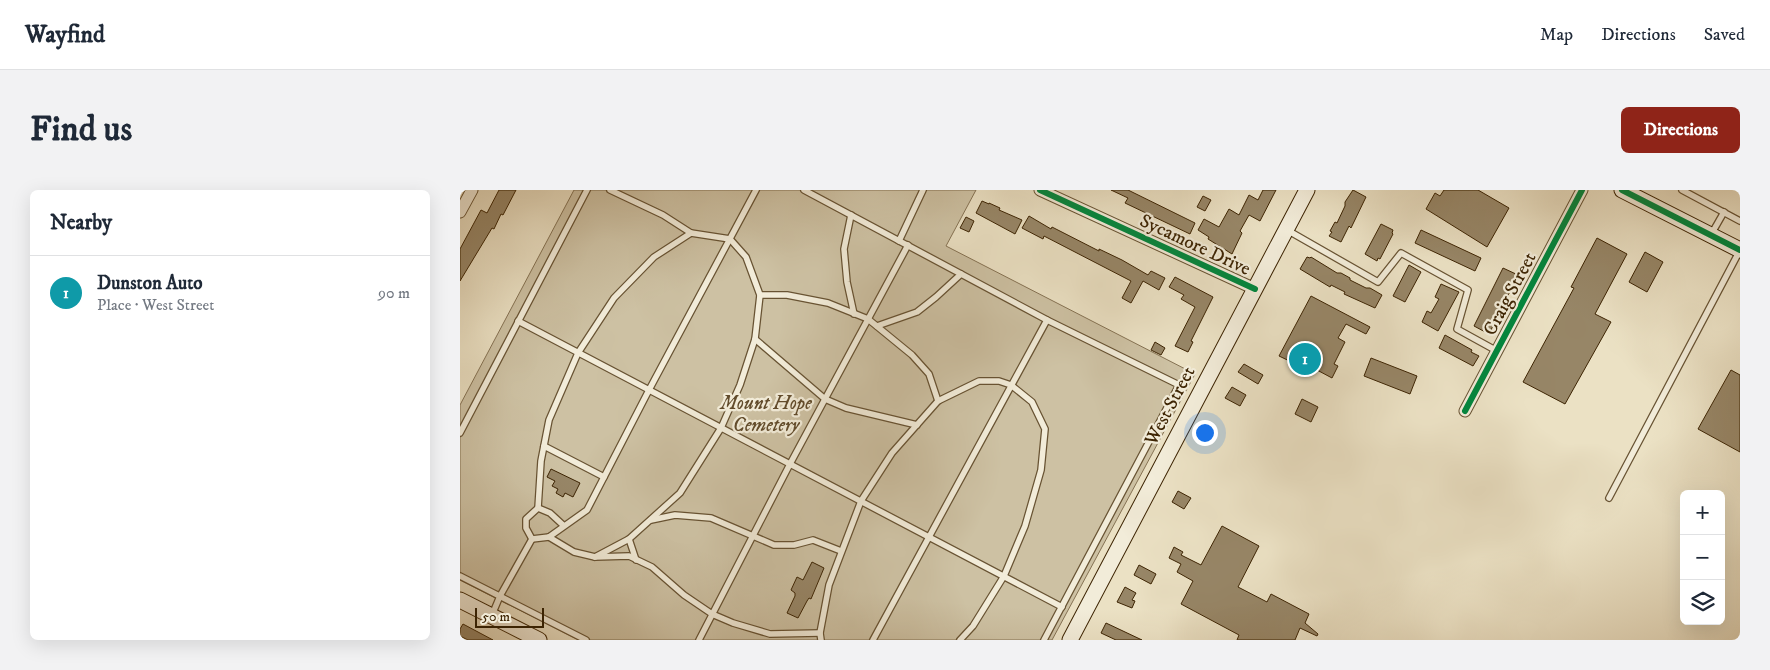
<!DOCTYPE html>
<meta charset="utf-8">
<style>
:root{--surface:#fff;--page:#f2f2f3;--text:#1f2937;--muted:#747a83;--line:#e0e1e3;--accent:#8f2418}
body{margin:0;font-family:"IM FELL DW Pica",serif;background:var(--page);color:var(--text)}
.controls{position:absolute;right:15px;bottom:15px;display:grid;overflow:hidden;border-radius:8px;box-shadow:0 5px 20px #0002}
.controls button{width:45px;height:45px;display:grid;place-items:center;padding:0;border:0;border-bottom:1px solid var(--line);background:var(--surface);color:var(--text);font:25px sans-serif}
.scale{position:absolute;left:15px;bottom:12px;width:69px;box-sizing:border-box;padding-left:5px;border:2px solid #3d2403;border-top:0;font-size:14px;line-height:18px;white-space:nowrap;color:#3d2403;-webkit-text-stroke:4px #f2ecd9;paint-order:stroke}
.you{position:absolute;left:744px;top:242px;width:18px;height:18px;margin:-12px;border:4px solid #fff;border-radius:50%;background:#1a73e8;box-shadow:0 0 0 8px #1a73e833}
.badge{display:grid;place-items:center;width:32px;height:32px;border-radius:50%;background:var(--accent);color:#fff;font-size:16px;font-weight:700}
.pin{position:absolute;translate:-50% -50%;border:2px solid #fff;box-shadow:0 1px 5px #0006}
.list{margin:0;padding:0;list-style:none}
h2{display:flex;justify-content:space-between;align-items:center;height:65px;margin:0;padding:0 20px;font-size:21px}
h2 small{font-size:16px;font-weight:400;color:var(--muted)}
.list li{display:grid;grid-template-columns:32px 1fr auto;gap:15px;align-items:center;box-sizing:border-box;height:75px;padding:0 20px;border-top:1px solid var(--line)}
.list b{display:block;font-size:19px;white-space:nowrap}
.list p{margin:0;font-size:16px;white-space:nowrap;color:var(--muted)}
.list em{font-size:16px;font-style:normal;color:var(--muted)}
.icon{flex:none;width:28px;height:28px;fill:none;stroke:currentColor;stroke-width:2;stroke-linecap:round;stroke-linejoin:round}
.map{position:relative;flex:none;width:1280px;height:450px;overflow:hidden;border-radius:8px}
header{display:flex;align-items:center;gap:30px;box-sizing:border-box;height:70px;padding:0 25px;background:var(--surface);border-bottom:1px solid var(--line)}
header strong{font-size:24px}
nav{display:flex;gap:28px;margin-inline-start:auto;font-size:18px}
.intro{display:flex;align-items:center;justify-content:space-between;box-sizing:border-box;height:120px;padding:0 30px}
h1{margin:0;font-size:35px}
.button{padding:12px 22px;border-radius:8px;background:var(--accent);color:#fff;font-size:18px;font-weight:700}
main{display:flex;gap:30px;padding:0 30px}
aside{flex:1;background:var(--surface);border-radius:8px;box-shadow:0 5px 20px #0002}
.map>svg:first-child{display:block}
.green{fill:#cdc1a3;stroke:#857253}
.building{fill:#978667;stroke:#3d2403}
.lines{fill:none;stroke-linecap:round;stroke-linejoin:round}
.lane-casing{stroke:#685333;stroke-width:8}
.street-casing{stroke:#685333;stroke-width:13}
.secondary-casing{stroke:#3d2403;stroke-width:17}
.lane{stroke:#f2ecd9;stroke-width:5.5}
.street{stroke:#f2ecd9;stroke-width:11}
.secondary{stroke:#f2ecd9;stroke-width:15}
.cycleway-casing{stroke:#f2ecd9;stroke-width:9}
.cycleway{stroke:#00873e;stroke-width:6}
.labels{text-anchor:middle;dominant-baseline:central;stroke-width:4.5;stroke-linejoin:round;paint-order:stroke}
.street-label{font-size:19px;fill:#3d2403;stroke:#f2ecd9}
.park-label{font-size:19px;font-style:italic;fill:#614b2b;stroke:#f2ecd9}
</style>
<header>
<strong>Wayfind</strong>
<nav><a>Map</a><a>Directions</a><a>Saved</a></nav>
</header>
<div class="intro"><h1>Find us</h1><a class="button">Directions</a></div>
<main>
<aside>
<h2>Nearby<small></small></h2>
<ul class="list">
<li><span class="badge" style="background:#0f9aa8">1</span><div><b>Dunston Auto</b><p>Place · West Street</p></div><em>90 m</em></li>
</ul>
</aside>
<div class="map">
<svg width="1280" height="450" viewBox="0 0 1280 450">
<rect width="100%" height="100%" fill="#ebe1c4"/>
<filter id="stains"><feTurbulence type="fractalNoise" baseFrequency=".004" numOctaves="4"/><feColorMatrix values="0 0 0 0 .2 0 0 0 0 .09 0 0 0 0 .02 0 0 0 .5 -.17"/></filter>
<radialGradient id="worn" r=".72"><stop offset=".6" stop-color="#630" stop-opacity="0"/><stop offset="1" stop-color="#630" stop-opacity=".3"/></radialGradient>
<path class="green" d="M114 0H516L486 56 735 184 592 450H119L0 390V215Z"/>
<g class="building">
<path d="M39 0H56L43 25 41 24 34 39 32 38 0 91V59L21 20 27 23Z"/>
<path d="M651 0H668L735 33 730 44 665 13 668 8Z"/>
<path d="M803 0H816L800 31 789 25 780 41 782 43 772 64 748 49 749 47 738 40 744 29 759 37 769 19 779 25 789 5 798 10Z"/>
<path d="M893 0 906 7 891 38 889 36 881 52 869 46 872 42 870 41 875 32 877 33 885 16V12Z"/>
<path d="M984 0H1018L1049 18 1027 57 966 19 975 3 980 6Z"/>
<path d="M743 6 751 10 745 21 737 17Z"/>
<path d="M522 11 529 14V13L540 18 539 20 562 30 555 44 516 23Z"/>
<path d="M569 26 591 39 592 37 639 61V59L662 70 688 85 691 81 705 88 699 100 683 91 671 113 662 108 671 91 584 46 583 49 562 38Z"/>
<path d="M506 27 514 31 509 42 500 38Z"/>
<path d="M921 34 933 40 932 43 933 44 920 69 918 68 917 71 905 64Z"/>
<path d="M961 40 1021 68 1015 81 955 53Z"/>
<path d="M1137 48 1167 64 1135 124 1151 132 1105 214 1063 192 1114 98 1111 97Z"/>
<path d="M1185 62 1203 72 1187 102 1169 92Z"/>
<path d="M847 67 850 68 851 67 877 83H881L890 88V90L906 98H910L922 105 915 118 884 104 885 102 871 95 870 97 840 79Z"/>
<path d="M949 75 961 82 945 112 933 106Z"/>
<path d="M1043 78 1058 85 1029 144 1014 136Z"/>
<path d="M715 87 753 107 731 151 733 152 728 162 715 156 735 117 721 109 724 105 709 97Z"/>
<path d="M981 94 999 102 978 141 962 132 967 121 971 123 979 109 975 107Z"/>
<path d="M851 106 910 137 906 144 886 134 878 148 885 152 874 174 878 176 872 188 842 172 840 176 819 166Z"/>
<path d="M985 145 1012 160 1011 162 1019 166 1013 176 979 158Z"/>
<path d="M695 152 705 158 701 165 691 160Z"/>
<path d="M911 168 957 186 950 204 904 186Z"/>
<path d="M784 174 803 185 798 194 778 182Z"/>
<path d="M1271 180 1280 185V262L1238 239Z"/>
<path d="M772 197 786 205 780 216 765 208Z"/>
<path d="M842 209 858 217 851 232 835 224Z"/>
<path d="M91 279 120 293 113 307 105 303 103 307 96 303 98 299 92 296 95 291 87 287Z"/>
<path d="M718 301 731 308 724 319 712 312Z"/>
<path d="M762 336 799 356 778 397 807 412 811 404 849 424 845 433 858 444 857 446 840 438 835 450H777L779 445 721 414 733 391 717 382 721 374 709 368 714 357 723 362 721 365 741 375Z"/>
<path d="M352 372 364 378 351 409 349 408 347 411 338 428 327 423 335 406V403L331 400 337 387 343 390Z"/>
<path d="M679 375 696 384 691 394 674 385Z"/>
<path d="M665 397 676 403 672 410 675 411 672 418 657 412Z"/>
<path d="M646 433 682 450H656L641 443Z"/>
<path d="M3 434 33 450H8L0 446V439Z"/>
</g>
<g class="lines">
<g class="lane-casing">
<g id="lane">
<path d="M150 0 203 25 231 43"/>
<path d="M344 0 587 130 719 195 584 450"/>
<path d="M1222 0 1280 31"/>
<path d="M391 25 384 59 387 92 394 124"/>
<path d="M827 40 918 92 941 63 1008 100 997 139 1037 161"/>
<path d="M1252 43 1264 22"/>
<path d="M439 51 463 0"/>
<path d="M300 105H327L368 113 408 129 452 165 469 184 478 211"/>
<path d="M58 131 602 417"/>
<path d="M417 136 457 122 476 107 501 84"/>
<path d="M295 149 365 209 386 218 457 235"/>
<path d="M0 243 127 0"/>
<path d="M84 256 144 287"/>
<path d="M1149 308 1279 62"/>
<path d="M78 318 81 271 89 230 118 163 154 108 194 67 231 43 270 49 286 67 300 105 295 149 280 195 261 238 220 303 169 349 135 367"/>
<path d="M191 330 215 325 251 328 314 355H334L353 350 381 361"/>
<path d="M103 335 90 323 78 318 66 329V338L72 349 89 347 127 320 189 200 296 0"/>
<path d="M89 347 114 362 135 367 169 366 192 377 224 405 252 424 273 433 310 444 360 443"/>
<path d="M169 349 176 370"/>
<path d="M0 386 126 450"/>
<path d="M32 425 40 406 72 349"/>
<path d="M239 450 330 274 448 55"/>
<path d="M361 450 360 443 369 395 401 311 432 263 478 211 519 191H539L551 195 572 212 585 239 581 280 565 336 544 386 513 436 500 450"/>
<path d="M413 450 587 130"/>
</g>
</g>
<g class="street-casing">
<g id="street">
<path d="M580 0 795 99"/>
<path d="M0 22 12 0"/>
<path d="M1005 221 1122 0"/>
</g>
</g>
<g class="secondary-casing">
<g id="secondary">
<path d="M1162 0 1280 60"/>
<path d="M0 410 79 450"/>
<path d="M610 450 847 0"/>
</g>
</g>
<use href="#lane" class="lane"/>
<use href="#street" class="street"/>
<use href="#secondary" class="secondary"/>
<g class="cycleway-casing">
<g id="cycleway">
<path d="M580 0 795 99"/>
<path d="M1162 0 1280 60"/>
<path d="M1005 221 1122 0"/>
</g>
</g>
<use href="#cycleway" class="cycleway"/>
</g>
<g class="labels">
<g class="street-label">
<text transform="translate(735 55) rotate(25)">Sycamore Drive</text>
<text transform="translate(1050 104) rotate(-62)">Craig Street</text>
<text transform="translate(710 216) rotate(-62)">West Street</text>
</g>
<g class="park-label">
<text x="306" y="213">Mount Hope<tspan x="306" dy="22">Cemetery</tspan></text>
</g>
</g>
<rect width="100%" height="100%" filter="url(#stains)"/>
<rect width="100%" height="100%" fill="url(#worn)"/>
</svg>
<div class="controls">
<button>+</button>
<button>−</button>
<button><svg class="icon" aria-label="layers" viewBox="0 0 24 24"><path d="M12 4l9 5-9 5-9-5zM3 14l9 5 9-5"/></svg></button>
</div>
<div class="scale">50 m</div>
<div class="you"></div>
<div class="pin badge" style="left:845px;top:169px;background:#0f9aa8">1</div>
</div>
</main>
